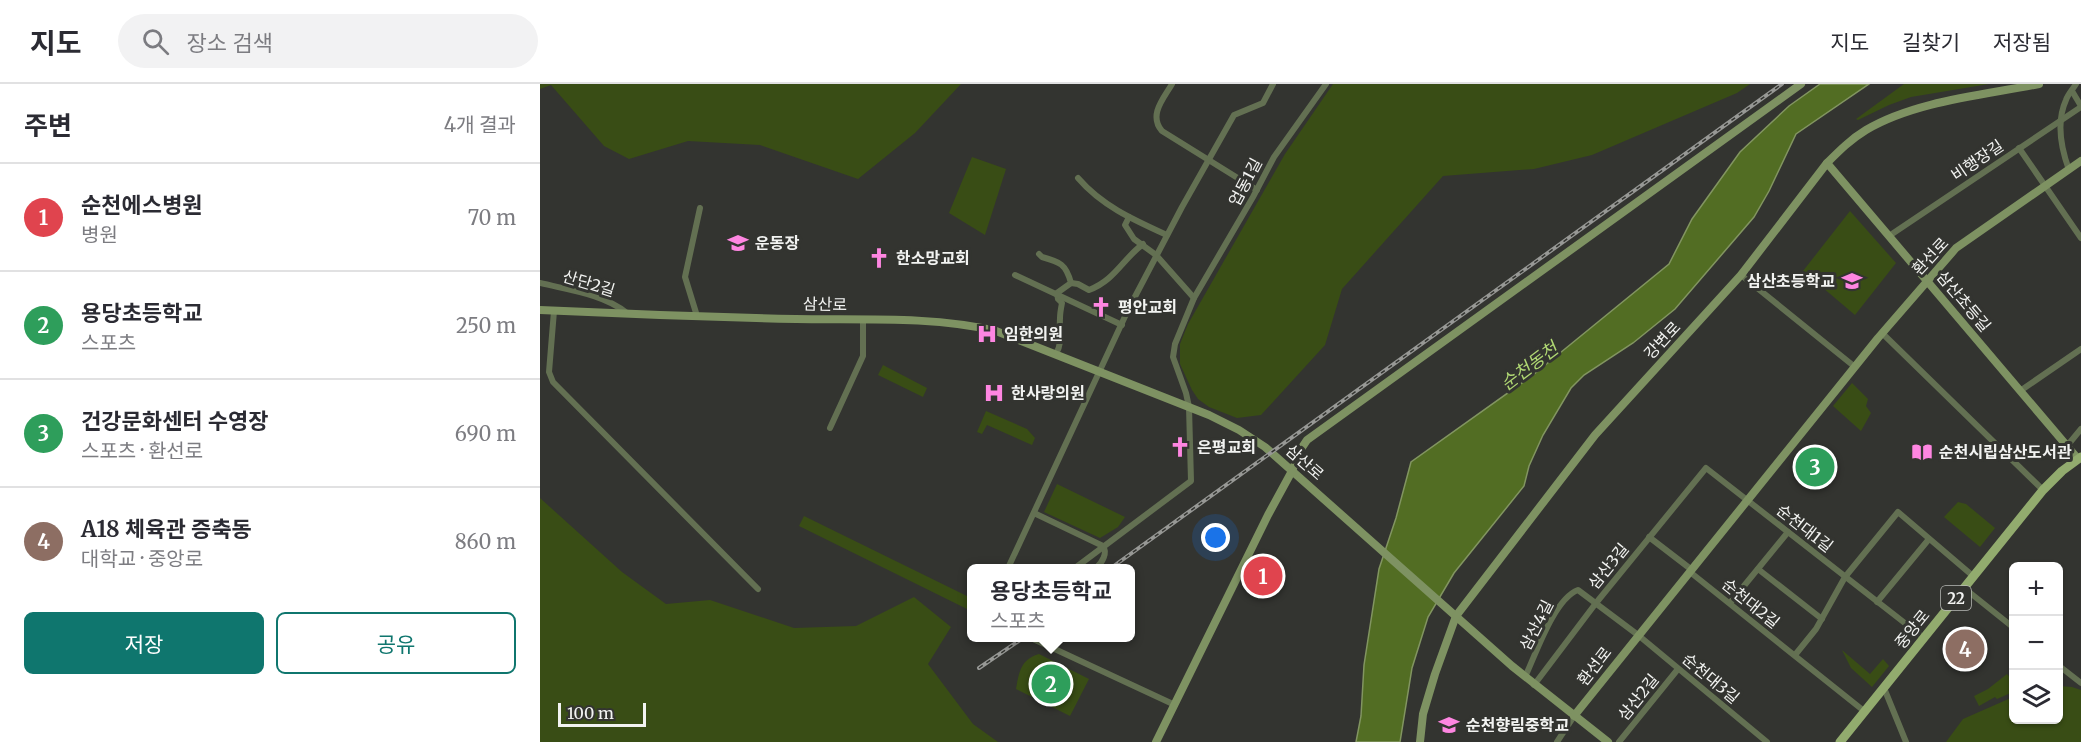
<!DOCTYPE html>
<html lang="ko">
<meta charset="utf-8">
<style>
:root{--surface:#fff;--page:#f2f2f3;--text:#2b2b33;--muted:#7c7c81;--line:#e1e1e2;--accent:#0f766e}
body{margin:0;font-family:Merriweather,"Noto Sans KR",serif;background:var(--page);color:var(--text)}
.controls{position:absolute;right:18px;bottom:18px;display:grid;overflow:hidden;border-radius:9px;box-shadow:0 2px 4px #0004}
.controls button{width:54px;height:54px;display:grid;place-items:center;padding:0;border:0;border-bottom:2px solid var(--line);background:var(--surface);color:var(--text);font:30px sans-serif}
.scale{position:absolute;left:18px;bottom:15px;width:88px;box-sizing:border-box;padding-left:6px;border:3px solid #f2f3f1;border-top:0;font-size:16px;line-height:21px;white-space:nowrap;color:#f2f3f1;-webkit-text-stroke:4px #333430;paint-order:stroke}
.you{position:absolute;left:676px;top:454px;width:21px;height:21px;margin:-15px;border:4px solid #fff;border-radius:50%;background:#1a73e8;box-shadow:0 0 0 9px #1a73e833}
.badge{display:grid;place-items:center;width:39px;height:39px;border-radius:50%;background:var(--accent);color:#fff;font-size:20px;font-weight:700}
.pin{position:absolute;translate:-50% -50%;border:3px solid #fff;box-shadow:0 2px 6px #0006}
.popup{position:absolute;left:427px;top:480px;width:168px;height:78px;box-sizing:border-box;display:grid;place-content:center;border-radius:9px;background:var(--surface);filter:drop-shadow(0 2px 4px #0005);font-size:20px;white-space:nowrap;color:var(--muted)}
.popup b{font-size:22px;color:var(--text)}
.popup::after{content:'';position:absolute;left:50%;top:100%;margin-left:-12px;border:12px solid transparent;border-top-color:var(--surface)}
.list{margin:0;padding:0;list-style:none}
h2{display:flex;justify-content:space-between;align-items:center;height:78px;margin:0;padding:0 24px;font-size:26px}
h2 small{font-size:20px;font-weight:400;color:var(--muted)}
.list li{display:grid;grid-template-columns:39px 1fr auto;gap:18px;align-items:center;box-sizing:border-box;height:108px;padding:0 24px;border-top:2px solid var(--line)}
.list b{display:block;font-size:22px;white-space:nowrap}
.list p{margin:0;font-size:20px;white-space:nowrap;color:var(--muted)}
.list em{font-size:20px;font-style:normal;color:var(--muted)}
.actions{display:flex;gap:12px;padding:18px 24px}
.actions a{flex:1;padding:14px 0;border:2px solid var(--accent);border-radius:9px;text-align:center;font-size:21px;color:var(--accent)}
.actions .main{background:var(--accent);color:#fff}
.icon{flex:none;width:33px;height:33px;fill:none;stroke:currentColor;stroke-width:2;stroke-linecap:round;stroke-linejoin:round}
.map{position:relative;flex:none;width:1541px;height:658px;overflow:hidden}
header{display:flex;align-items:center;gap:36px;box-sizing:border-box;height:84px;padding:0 30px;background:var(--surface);border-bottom:2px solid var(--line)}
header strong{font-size:28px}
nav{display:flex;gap:33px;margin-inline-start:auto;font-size:21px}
.search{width:420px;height:54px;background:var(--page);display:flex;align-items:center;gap:15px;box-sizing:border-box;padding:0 21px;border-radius:33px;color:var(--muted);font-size:22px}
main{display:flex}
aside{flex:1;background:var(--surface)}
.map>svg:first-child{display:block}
.green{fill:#394d15}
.water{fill:#526d23;stroke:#829561;stroke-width:1.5}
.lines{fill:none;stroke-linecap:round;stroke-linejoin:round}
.street{stroke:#637052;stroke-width:6}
.secondary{stroke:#7e9262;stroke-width:8}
.primary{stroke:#92ab6e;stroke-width:9}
.rail-casing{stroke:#979895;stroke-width:4}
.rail{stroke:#333430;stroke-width:1.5;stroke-dasharray:4.5;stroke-linecap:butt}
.labels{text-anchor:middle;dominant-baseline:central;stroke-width:6;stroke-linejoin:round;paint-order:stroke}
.shield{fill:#333430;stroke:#b9bab7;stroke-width:1.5}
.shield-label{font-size:15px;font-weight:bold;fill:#f2f3f1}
.street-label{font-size:16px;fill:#f2f3f1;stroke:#333430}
.poi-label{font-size:16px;font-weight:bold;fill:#f2f3f1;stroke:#333430;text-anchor:start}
.water-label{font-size:18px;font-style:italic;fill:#b0d873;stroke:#333430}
</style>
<header>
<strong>지도</strong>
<div class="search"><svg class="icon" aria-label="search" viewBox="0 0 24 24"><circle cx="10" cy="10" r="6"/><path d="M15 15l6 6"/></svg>장소 검색</div>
<nav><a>지도</a><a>길찾기</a><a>저장됨</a></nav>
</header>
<main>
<aside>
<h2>주변<small>4개 결과</small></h2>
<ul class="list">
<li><span class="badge" style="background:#e0444e">1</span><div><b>순천에스병원</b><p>병원</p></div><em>70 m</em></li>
<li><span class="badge" style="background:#2e9e5b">2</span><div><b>용당초등학교</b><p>스포츠</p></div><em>250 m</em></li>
<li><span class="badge" style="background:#2e9e5b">3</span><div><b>건강문화센터 수영장</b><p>스포츠 · 환선로</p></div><em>690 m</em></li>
<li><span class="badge" style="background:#8d6e63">4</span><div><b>A18 체육관 증축동</b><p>대학교 · 중앙로</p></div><em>860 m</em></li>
</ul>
<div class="actions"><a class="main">저장</a><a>공유</a></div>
</aside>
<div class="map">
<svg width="1541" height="658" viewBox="0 0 1541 658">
<rect width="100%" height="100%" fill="#333430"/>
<g class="green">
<path d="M0 0H421L375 49 318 95 220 61 148 57 89 75 64 62 11 1 0 5Z"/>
<path d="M793 0H1210L1197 9 1052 71 994 85 903 92 802 205 785 261 721 331 697 334 669 323 658 315 652 306 640 280V260L648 240 745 70Z"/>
<path d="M1364 0H1449L1371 13 1349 21 1318 36 1316 35Z"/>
<path d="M432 73 466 85 445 151 409 129Z"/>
<path d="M1310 127 1356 179 1315 231 1263 187Z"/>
<path d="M343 281 387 304 383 313 338 291Z"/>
<path d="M1312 299 1328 315 1326 322 1331 329 1321 347 1293 322Z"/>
<path d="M446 327 487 345 495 354 492 361 447 341 442 350 437 348Z"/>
<path d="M517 400 585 433 578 443 560 454 504 428Z"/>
<path d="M0 414 82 488 126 520 170 516 254 544 316 542 374 513 411 543 388 580 433 640 458 658H0Z"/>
<path d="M1418 418 1426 420 1455 444 1440 463 1404 433Z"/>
<path d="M264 432 431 514 427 525 259 442Z"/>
<path d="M1302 566 1330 590 1343 575 1349 582 1332 603 1311 584Z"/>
<path d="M499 570 549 595 530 632 476 605C479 588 481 575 499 570Z"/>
<path d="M1467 590 1473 597V608L1457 615 1455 613 1439 622 1434 612 1448 605Z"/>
<path d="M1519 602 1532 603 1541 606V658H1406L1423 635 1473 613 1474 636H1518Z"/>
</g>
<path class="water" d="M1280 0H1329L1256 50 1229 107 1214 133 1135 225 1093 259 1044 291 1031 304 1003 351 989 382 984 402 914 489 888 533 872 584 860 658H816L821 632 824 581 839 485 856 434 871 378 993 291 1129 180 1152 135 1200 68 1249 22Z"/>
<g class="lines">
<g class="street">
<path d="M632 0C624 14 608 31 622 47L717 106"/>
<path d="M1532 7 1541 22"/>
<path d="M1479 64 1541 154"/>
<path d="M1529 86C1521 64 1516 38 1526 16 1528 10 1533 5 1536 0"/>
<path d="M538 94C562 122 594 136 627 151"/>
<path d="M589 133 585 141 594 155 616 171 654 214"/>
<path d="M1349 152 1541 23"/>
<path d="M499 170 502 173C520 178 526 180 531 199L517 209 518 215 522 219C521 224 520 229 520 234 519 248 523 258 516 270"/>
<path d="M475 191 582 241"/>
<path d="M1201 191 1315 283"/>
<path d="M0 199C29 206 63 210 87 229"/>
<path d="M531 199 538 200 549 206C575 196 582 176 603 160"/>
<path d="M14 227 9 288 13 298 218 505"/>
<path d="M157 232 145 193 160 124"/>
<path d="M1342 249 1503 406"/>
<path d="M1480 307 1541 265"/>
<path d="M290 344 323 272V236"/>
<path d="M1527 362 1541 345"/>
<path d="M494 429 563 462C568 469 562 479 556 484"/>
<path d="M1109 453 1152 486"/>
<path d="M468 484 588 226 642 123 694 31 723 19 733 0"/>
<path d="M535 484 651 397 649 323 646 309 633 273 635 260 654 214 713 113 734 73 786 0"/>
<path d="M1218 485 1282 535"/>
<path d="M1150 488 1324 627"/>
<path d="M1424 504 1474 544"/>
<path d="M1337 518 1389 455"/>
<path d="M1190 519 1248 448"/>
<path d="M491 554 635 621"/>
<path d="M1255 571 1276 545 1305 493 1358 428 1433 492"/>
<path d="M1518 581 1541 599"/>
<path d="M985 593C996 570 1014 515 1038 506L1098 551 1227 658"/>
<path d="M994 601 1056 519 1166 384 1384 554"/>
<path d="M1344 604 1366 658"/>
<path d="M1017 658 1034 632"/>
<path d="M1079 658 1138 585"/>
</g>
<g class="secondary">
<path d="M1287 79 1538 375"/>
<path d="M0 226C85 230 171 233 256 235 320 236 394 232 456 247L669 331 699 346 725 363 972 582 1068 658"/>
<path d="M1034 632 1338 254 1416 164 1541 77"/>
<path d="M616 658 728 431 752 387 761 365 767 356 1261 0"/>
<path d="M880 658 883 630 895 590 916 532 1055 351 1201 191 1287 79C1299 67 1311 55 1326 46 1375 17 1444 11 1499 0"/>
</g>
<path class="primary" d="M1300 658 1503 406 1522 387 1541 373"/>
<g class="rail-casing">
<g id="rail">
<path d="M571 484 1242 0"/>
<path d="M439 584 483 554"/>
</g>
</g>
<use href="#rail" class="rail"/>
</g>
<defs>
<g id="school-bare" transform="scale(1.62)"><path d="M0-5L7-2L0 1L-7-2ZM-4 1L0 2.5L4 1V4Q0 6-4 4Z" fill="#fe86e1" stroke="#333430" stroke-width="2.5" paint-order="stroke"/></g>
<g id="church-bare" transform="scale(1.62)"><path d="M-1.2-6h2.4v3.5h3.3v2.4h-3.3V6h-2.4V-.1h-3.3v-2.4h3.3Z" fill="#fe86e1" stroke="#333430" stroke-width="2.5" paint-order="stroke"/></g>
<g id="hospital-bare" transform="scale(1.62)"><path d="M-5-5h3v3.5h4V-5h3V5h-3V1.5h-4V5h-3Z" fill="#fe86e1" stroke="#333430" stroke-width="2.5" paint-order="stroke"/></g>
<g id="library-bare" transform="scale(1.62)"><path d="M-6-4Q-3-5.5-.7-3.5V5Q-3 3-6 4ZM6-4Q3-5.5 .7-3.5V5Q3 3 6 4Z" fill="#fe86e1" stroke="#333430" stroke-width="2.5" paint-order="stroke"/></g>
</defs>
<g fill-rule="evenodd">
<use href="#school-bare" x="198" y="159"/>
<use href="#church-bare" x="339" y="174"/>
<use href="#school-bare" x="1312" y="197"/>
<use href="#church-bare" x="561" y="223"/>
<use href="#hospital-bare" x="447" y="250"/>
<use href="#hospital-bare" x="454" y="309"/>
<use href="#church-bare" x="640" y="363"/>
<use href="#library-bare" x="1382" y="368"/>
<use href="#school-bare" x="909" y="641"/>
</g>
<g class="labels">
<rect class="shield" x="1401" y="502" width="30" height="24" rx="4.5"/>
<g class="shield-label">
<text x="1416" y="514">22</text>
</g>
<g class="street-label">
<text transform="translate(1437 76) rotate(-34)">비행장길</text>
<text transform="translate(705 98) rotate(-62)">업동1길</text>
<text transform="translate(1390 172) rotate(-47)">환선로</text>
<text transform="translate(49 199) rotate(17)">산단2길</text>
<text transform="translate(1424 217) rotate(50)">삼산초등길</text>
<text transform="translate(285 220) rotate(1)">삼산로</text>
<text transform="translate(1122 256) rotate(-47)">강변로</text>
<text transform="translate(765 378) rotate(41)">삼산로</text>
<text transform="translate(1265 444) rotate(38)">순천대1길</text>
<text transform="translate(1068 482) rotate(-51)">삼산3길</text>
<text transform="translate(1211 519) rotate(39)">순천대2길</text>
<text transform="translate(996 541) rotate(-63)">삼산4길</text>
<text transform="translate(1372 545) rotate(-51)">중앙로</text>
<text transform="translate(1054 582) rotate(-52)">환선로</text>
<text transform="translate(1171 594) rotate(40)">순천대3길</text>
<text transform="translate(1098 613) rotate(-51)">삼산2길</text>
</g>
<g class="poi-label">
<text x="215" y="159">운동장</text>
<text x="356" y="174">한소망교회</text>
<text x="1295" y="197" text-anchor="end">삼산초등학교</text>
<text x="578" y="223">평안교회</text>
<text x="464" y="250">임한의원</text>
<text x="471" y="309">한사랑의원</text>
<text x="657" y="363">은평교회</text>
<text x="1399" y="368">순천시립삼산도서관</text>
<text x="926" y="641">순천향림중학교</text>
</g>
<g class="water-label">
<text transform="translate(989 282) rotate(-37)">순천동천</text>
</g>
</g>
</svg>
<div class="controls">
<button>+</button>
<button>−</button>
<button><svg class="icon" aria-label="layers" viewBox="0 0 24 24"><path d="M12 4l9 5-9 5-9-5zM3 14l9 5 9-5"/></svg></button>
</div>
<div class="scale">100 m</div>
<div class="you"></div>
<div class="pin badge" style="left:723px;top:492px;background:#e0444e">1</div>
<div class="pin badge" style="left:511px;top:600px;background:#2e9e5b">2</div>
<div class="popup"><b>용당초등학교</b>스포츠</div>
<div class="pin badge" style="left:1275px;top:383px;background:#2e9e5b">3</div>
<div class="pin badge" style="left:1425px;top:565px;background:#8d6e63">4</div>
</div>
</main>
